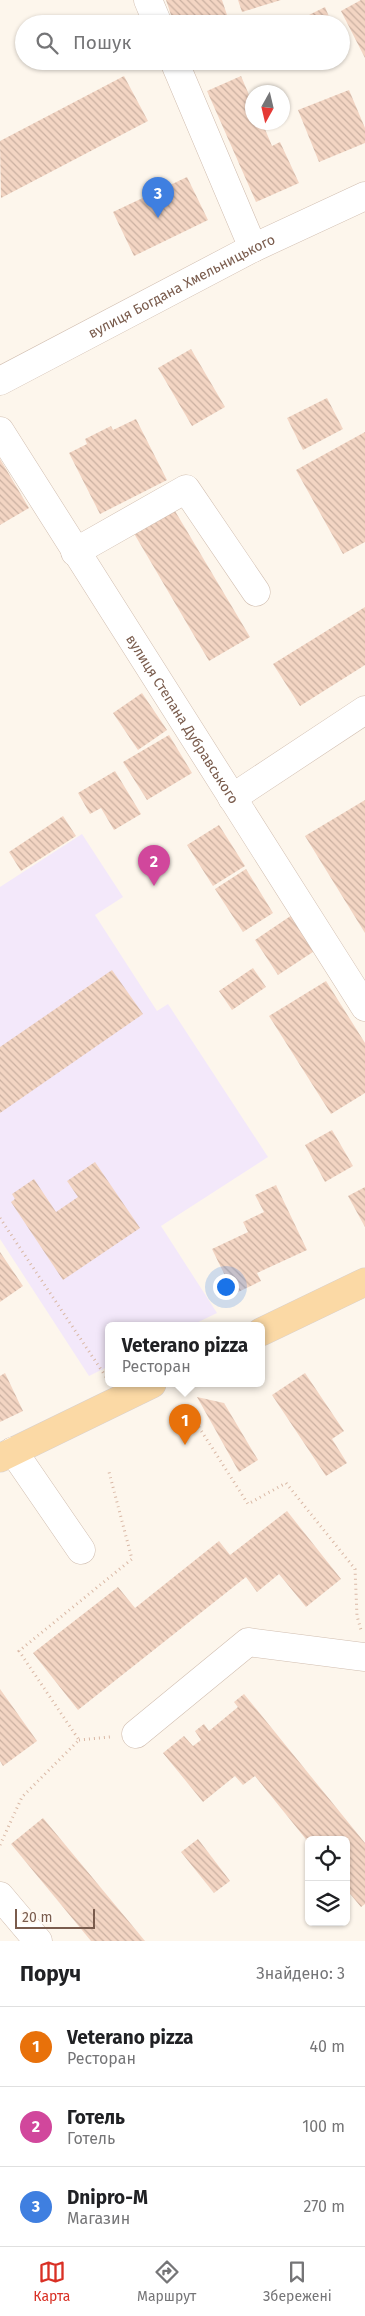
<!DOCTYPE html>
<html lang="uk">
<meta charset="utf-8">
<style>
:root{--surface:#fff;--page:#f2f2f2;--text:#202124;--muted:#757577;--line:#e0e0e0;--accent:#d93025}
body{margin:0;font-family:"Fira Sans",sans-serif;background:var(--page);color:var(--text)}
.controls{position:absolute;right:15px;bottom:15px;display:grid;overflow:hidden;border-radius:8px;box-shadow:0 1px 4px #0004}
.controls button{width:45px;height:45px;display:grid;place-items:center;padding:0;border:0;border-bottom:1px solid var(--line);background:var(--surface);color:var(--text);font:25px sans-serif}
.compass{position:absolute;left:245px;top:85px;width:45px;height:45px;border-radius:50%;background:var(--surface);box-shadow:0 1px 4px #0004;rotate:188deg}
.scale{position:absolute;left:15px;bottom:12px;width:80px;box-sizing:border-box;padding-left:5px;border:2px solid #7a5c4d;border-top:0;font-size:14px;line-height:18px;white-space:nowrap;color:#7a5c4d;-webkit-text-stroke:4px #fffaf3;paint-order:stroke}
.you{position:absolute;left:225px;top:1286px;width:18px;height:18px;margin:-12px;border:4px solid #fff;border-radius:50%;background:#1a73e8;box-shadow:0 0 0 8px #1a73e833}
.badge{display:grid;place-items:center;width:32px;height:32px;border-radius:50%;background:var(--accent);color:#fff;font-size:16px;font-weight:700}
.pin{position:absolute;translate:-50% -41px;filter:drop-shadow(0 1px 2px #0008)}
.pin::after{content:'';position:absolute;top:26px;width:18px;height:15px;background:inherit;clip-path:polygon(0 0,100% 0,50% 100%)}
.popup{position:absolute;left:105px;top:1322px;width:160px;height:65px;box-sizing:border-box;display:grid;place-content:center;border-radius:8px;background:var(--surface);filter:drop-shadow(0 1px 4px #0005);font-size:16px;white-space:nowrap;color:var(--muted)}
.popup b{font-size:19px;color:var(--text)}
.popup::after{content:'';position:absolute;left:50%;top:100%;margin-left:-10px;border:10px solid transparent;border-top-color:var(--surface)}
.list{margin:0;padding:0;list-style:none}
h2{display:flex;justify-content:space-between;align-items:center;height:65px;margin:0;padding:0 20px;font-size:21px}
h2 small{font-size:16px;font-weight:400;color:var(--muted)}
.list li{display:grid;grid-template-columns:32px 1fr auto;gap:15px;align-items:center;box-sizing:border-box;height:80px;padding:0 20px;border-top:1px solid var(--line)}
.list b{display:block;font-size:19px;white-space:nowrap}
.list p{margin:0;font-size:16px;white-space:nowrap;color:var(--muted)}
.list em{font-size:16px;font-style:normal;color:var(--muted)}
.icon{flex:none;width:28px;height:28px;fill:none;stroke:currentColor;stroke-width:2;stroke-linecap:round;stroke-linejoin:round}
.map{position:relative;flex:none;width:365px;height:1941px;overflow:hidden}
.search{position:absolute;background:var(--surface);box-shadow:0 1px 4px #0004;left:15px;right:15px;top:15px;height:55px;display:flex;align-items:center;gap:12px;box-sizing:border-box;padding:0 18px;border-radius:28px;color:var(--muted);font-size:19px}
.sheet{height:305px;background:var(--surface)}
nav{display:flex;justify-content:space-around;align-items:center;box-sizing:border-box;height:70px;border-top:1px solid var(--line);background:var(--surface);font-size:14px;color:var(--muted)}
nav a{display:grid;justify-items:center;gap:2px}
nav .on{color:var(--accent)}
.map>svg:first-child{display:block}
.education{fill:#f3e8fa}
.building{fill:url(#building-back-hatch)}
.lines{fill:none;stroke-linecap:round;stroke-linejoin:round}
.minor-casing{stroke:#d1beb0;stroke-width:29}
.major-casing{stroke:#dad1cd;stroke-width:29}
.path{stroke:#d9b8a5;stroke-width:3;stroke-dasharray:1 4;stroke-linecap:butt}
.minor{stroke:#fff;stroke-width:28}
.major{stroke:#fbd9a5;stroke-width:28}
.labels{text-anchor:middle;dominant-baseline:central;stroke-width:4;stroke-linejoin:round;paint-order:stroke}
.street-label{font-size:14px;fill:#7a5c4d;stroke:#fffaf3}
</style>
<div class="map">
<svg width="365" height="1941" viewBox="0 0 365 1941">
<defs>
<pattern id="building-back-hatch" width="6" height="6" patternUnits="userSpaceOnUse" patternTransform="scale(1.25)"><rect width="6" height="6" fill="#f3d5c3"/><path d="M-1 5l2 2M0 0l6 6M5-1l2 2" fill="none" stroke="#cab0a1"/></pattern>
</defs>
<rect width="100%" height="100%" fill="#fdf6ec"/>
<path class="education" d="M82 834 123 897 95 915 157 1011 168 1004 268 1157 161 1226 217 1313 190 1326H109V1366L89 1376 0 1239V887Z"/>
<g class="building">
<path d="M166 0H222L227 15 201 24H174Z"/>
<path d="M238 0H281L242 12Z"/>
<path d="M361 0H365V58L341 11Z"/>
<path d="M325 7 332 24H291Z"/>
<path d="M124 76 148 121 1 198 0 141Z"/>
<path d="M241 76 252 102V122H262L272 146 280 142 299 183 256 202 207 91Z"/>
<path d="M349 90 365 128V143L319 162 298 110Z"/>
<path d="M187 177 208 220 134 256 113 212Z"/>
<path d="M191 349 225 407 192 426 158 368Z"/>
<path d="M327 398 343 429 303 450 287 418Z"/>
<path d="M136 419 167 480 100 514 69 453 87 444 85 439 111 426 113 430Z"/>
<path d="M365 432V542L343 554 296 470Z"/>
<path d="M0 459 29 508 0 525Z"/>
<path d="M172 506 250 637 209 661 132 530Z"/>
<path d="M365 607V665L300 706 273 664Z"/>
<path d="M142 693 167 730 138 750 113 713Z"/>
<path d="M169 735 192 773 147 800 123 762Z"/>
<path d="M115 771 141 814 114 830 101 808 90 814 78 793Z"/>
<path d="M365 800V933L305 836Z"/>
<path d="M63 816 76 836 21 871 9 852Z"/>
<path d="M219 825 245 866 213 886 187 845Z"/>
<path d="M246 869 273 913 243 932 215 889Z"/>
<path d="M292 915 316 950 278 975 255 940Z"/>
<path d="M253 968 266 987 232 1010 219 991Z"/>
<path d="M112 970 143 1014 0 1113V1047Z"/>
<path d="M326 981 365 1043V1093L331 1114 269 1016Z"/>
<path d="M332 1130 353 1166 325 1182 305 1145Z"/>
<path d="M95 1162 140 1228 63 1280 11 1202 15 1199 12 1194 34 1179 56 1212 78 1197 67 1181Z"/>
<path d="M276 1185 307 1250 257 1273 261 1281 234 1294 212 1249 248 1232 243 1222 264 1212 255 1195Z"/>
<path d="M365 1187V1227L348 1196Z"/>
<path d="M0 1252 23 1286 0 1302Z"/>
<path d="M5 1373 23 1411 0 1422V1376Z"/>
<path d="M305 1373 344 1431 332 1439 347 1463 326 1476 272 1395Z"/>
<path d="M197 1397 224 1403 258 1460 239 1472Z"/>
<path d="M287 1511 341 1579 306 1607 279 1574 257 1592 246 1577 78 1710 33 1653 118 1587 135 1608 219 1541 230 1555Z"/>
<path d="M0 1689 37 1741 3 1766 0 1761Z"/>
<path d="M244 1694 365 1843V1904L361 1907 346 1889V1840H309V1843L255 1776 243 1785 235 1776 203 1802 163 1753 184 1736 193 1746 201 1740 195 1731 204 1724 209 1731 238 1707 234 1702Z"/>
<path d="M43 1818 145 1941H91L11 1844Z"/>
<path d="M198 1839 230 1881 214 1893 181 1852Z"/>
</g>
<g class="lines">
<g class="minor-casing">
<g id="minor">
<path d="M148 0 158 24"/>
<path d="M174 61 253 248"/>
<path id="s1" d="M0 381 253 248 365 196"/>
<path id="s2" d="M0 431 365 1007"/>
<path d="M75 552 186 489 256 592"/>
<path d="M232 798 365 710"/>
<path d="M13 1451 81 1550"/>
<path d="M136 1734 248 1642 365 1657"/>
<path d="M0 1896 38 1941"/>
</g>
</g>
<g class="major-casing">
<g id="major">
<path d="M261 1332 365 1282"/>
<path d="M0 1458 152 1384"/>
</g>
</g>
<g class="path">
<path d="M0 1218 106 1377"/>
<path d="M188 1410 248 1504 286 1483 355 1569 357 1616 361 1630"/>
<path d="M79 1740 110 1737"/>
<path d="M0 1845 22 1797 79 1740 19 1651 132 1559 109 1472"/>
</g>
<use href="#minor" class="minor"/>
<use href="#major" class="major"/>
</g>
<g class="labels">
<g class="street-label">
<text stroke="none"><textPath href="#s1" startOffset="205">вулиця Богдана Хмельницького</textPath></text>
<text stroke="none"><textPath href="#s2" startOffset="341">вулиця Степана Дубравського</textPath></text>
</g>
</g>
</svg>
<div class="controls">
<button><svg class="icon" aria-label="locate" viewBox="0 0 24 24"><circle cx="12" cy="12" r="6"/><path d="M12 2v4M12 18v4M2 12h4M18 12h4"/></svg></button>
<button><svg class="icon" aria-label="layers" viewBox="0 0 24 24"><path d="M12 4l9 5-9 5-9-5zM3 14l9 5 9-5"/></svg></button>
</div>
<svg class="compass" viewBox="-18 -18 36 36"><path d="M0-13l5 13h-10z" fill="#e53935"/><path d="M0 13l5-13h-10z" fill="#757577"/></svg>
<div class="scale">20 m</div>
<div class="you"></div>
<div class="pin badge" style="left:185px;top:1445px;background:#e8710a">1</div>
<div class="popup"><b>Veterano pizza</b>Ресторан</div>
<div class="pin badge" style="left:154px;top:886px;background:#d1479c">2</div>
<div class="pin badge" style="left:158px;top:218px;background:#3f7fe0">3</div>
<div class="search"><svg class="icon" aria-label="search" viewBox="0 0 24 24"><circle cx="10" cy="10" r="6"/><path d="M15 15l6 6"/></svg>Пошук</div>
</div>
<section class="sheet">
<h2>Поруч<small>Знайдено: 3</small></h2>
<ul class="list">
<li><span class="badge" style="background:#e8710a">1</span><div><b>Veterano pizza</b><p>Ресторан</p></div><em>40 m</em></li>
<li><span class="badge" style="background:#d1479c">2</span><div><b>Готель</b><p>Готель</p></div><em>100 m</em></li>
<li><span class="badge" style="background:#3f7fe0">3</span><div><b>Dnipro-M</b><p>Магазин</p></div><em>270 m</em></li>
</ul>
</section>
<nav>
<a class="on"><svg class="icon" aria-label="map" viewBox="0 0 24 24"><path d="M3 6l6-2 6 2 6-2v14l-6 2-6-2-6 2zM9 4v14M15 6v14"/></svg>Карта</a>
<a><svg class="icon" aria-label="directions" viewBox="0 0 24 24"><path d="M12 3l9 9-9 9-9-9zM9 14v-3h6M13 9l2 2-2 2"/></svg>Маршрут</a>
<a><svg class="icon" aria-label="saved" viewBox="0 0 24 24"><path d="M7 4h10v16l-5-4-5 4z"/></svg>Збережені</a>
</nav>
